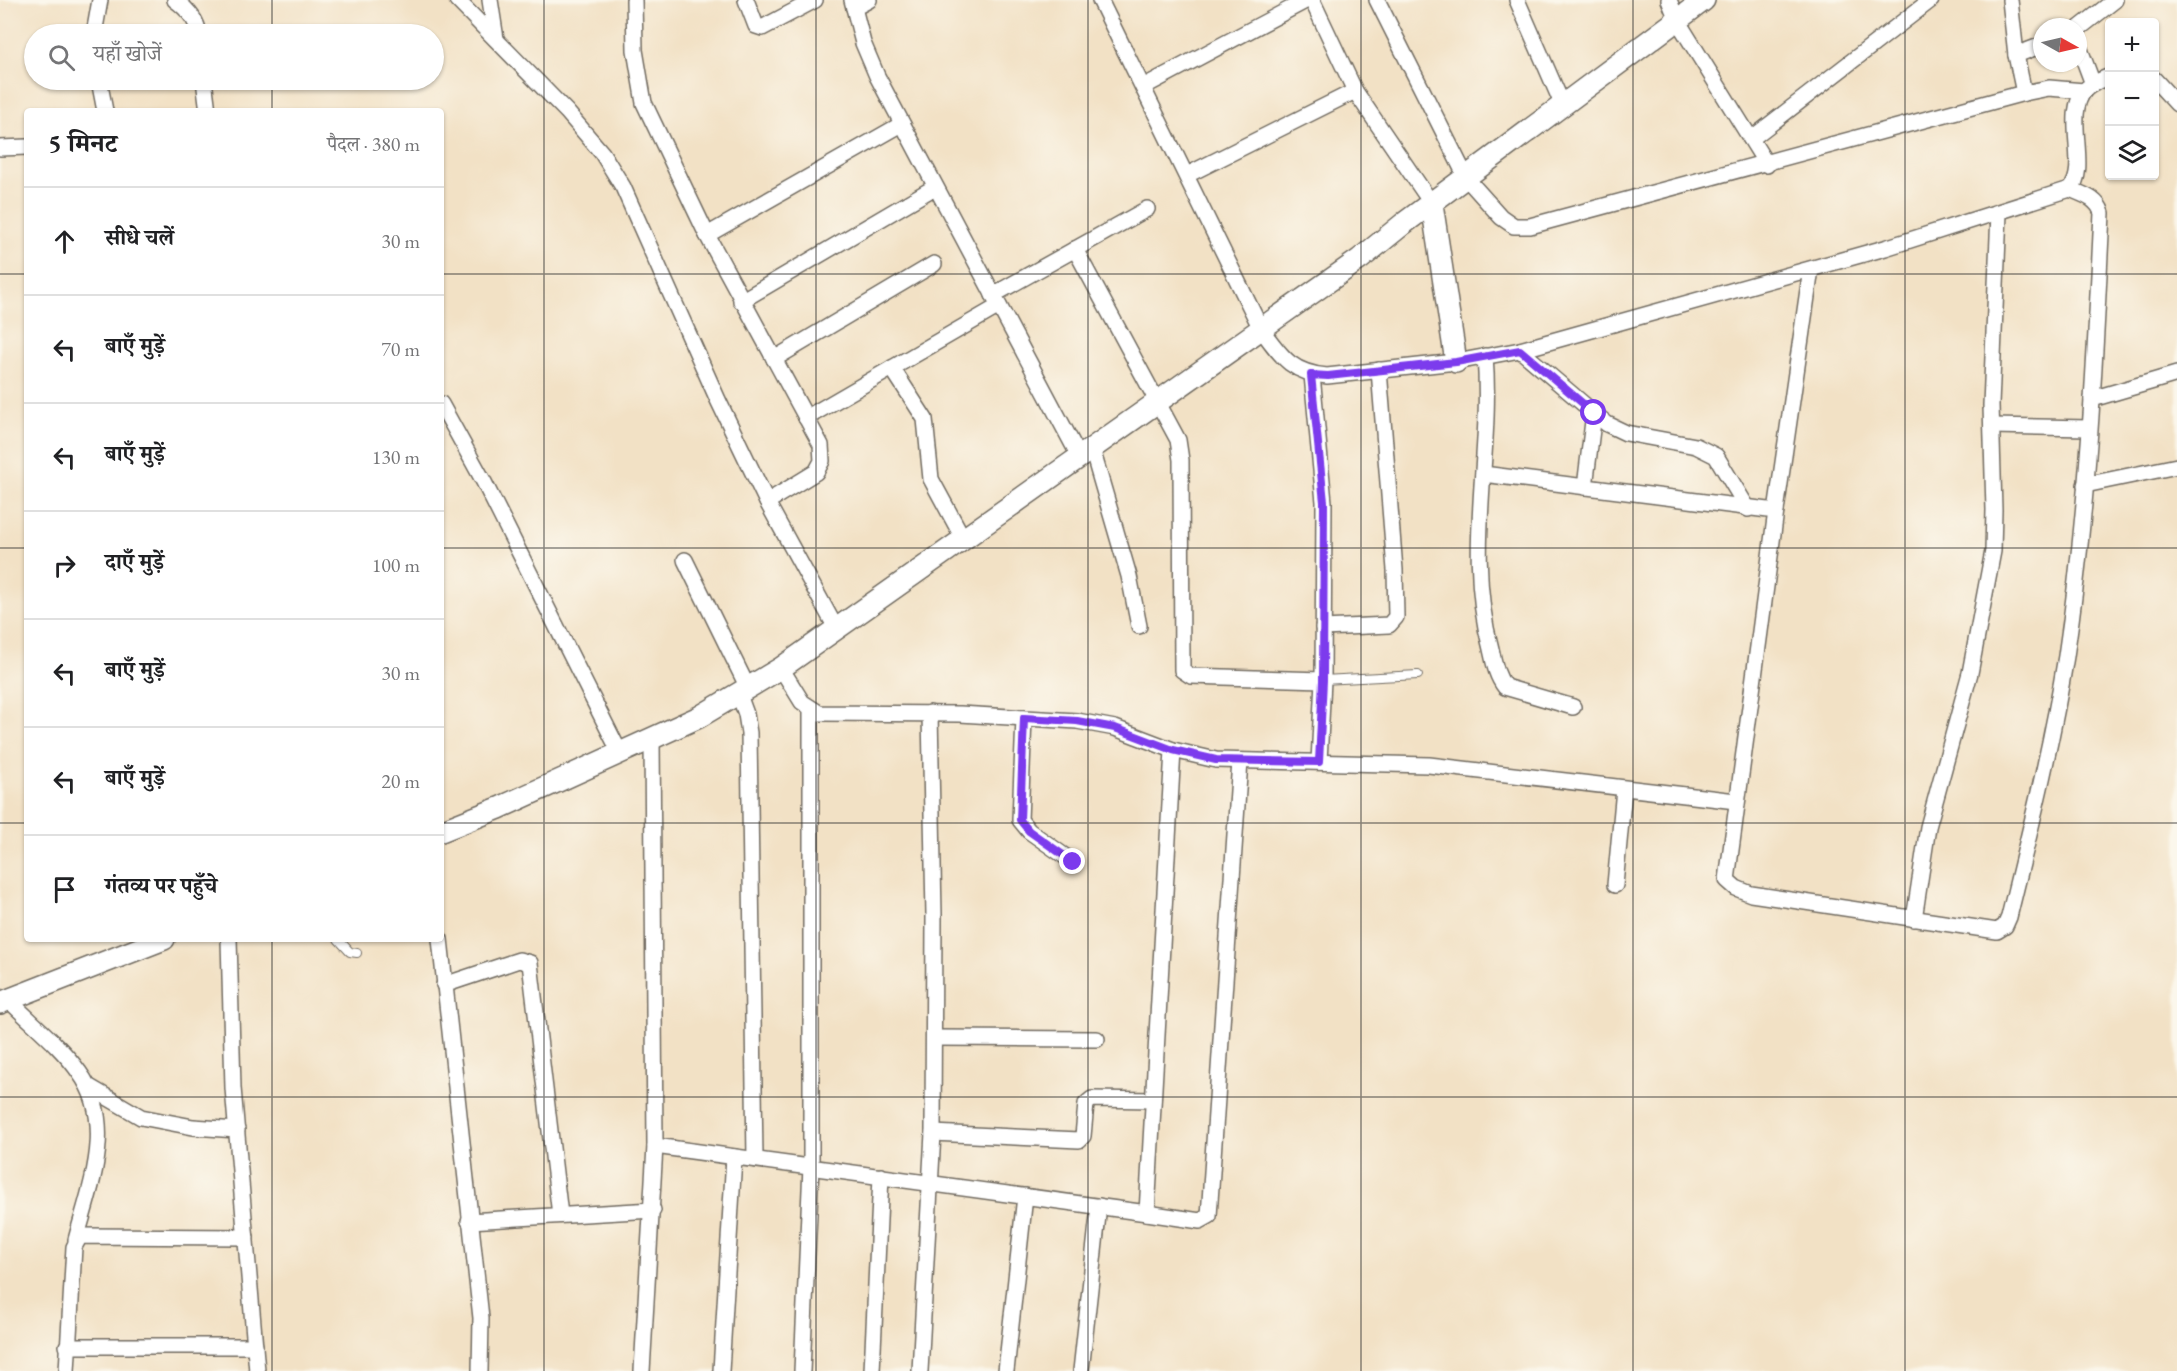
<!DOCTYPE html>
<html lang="hi">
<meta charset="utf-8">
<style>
:root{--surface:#fff;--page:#f6f6f6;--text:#202124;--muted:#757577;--line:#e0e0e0}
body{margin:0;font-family:"EB Garamond","Noto Serif Devanagari",serif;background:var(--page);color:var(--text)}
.controls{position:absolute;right:18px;top:18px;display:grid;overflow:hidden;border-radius:6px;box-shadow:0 2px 4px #0004}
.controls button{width:54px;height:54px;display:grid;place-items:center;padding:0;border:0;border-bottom:2px solid var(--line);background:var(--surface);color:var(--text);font:30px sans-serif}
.compass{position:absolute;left:2033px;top:18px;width:54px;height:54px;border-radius:50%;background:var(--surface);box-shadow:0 2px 4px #0004;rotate:98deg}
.stop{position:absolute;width:18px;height:18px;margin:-14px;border:4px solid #7c3aed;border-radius:50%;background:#fff}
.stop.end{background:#7c3aed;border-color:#fff;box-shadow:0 2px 6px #0008}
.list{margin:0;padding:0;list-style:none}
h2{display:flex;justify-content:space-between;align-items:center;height:78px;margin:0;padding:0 24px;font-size:26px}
h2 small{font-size:20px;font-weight:400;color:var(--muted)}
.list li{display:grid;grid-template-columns:39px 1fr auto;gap:18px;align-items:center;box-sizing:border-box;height:108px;padding:0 24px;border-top:2px solid var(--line)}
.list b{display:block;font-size:22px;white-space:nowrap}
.list em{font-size:20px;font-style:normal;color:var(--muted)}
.icon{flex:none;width:33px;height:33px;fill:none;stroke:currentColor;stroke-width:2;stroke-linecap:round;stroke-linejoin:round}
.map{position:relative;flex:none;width:2177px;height:1371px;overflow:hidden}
.search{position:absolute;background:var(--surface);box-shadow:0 2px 4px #0004;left:24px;top:24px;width:420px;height:66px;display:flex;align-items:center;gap:15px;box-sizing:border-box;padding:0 21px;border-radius:33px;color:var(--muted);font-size:22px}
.panel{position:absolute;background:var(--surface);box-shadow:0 2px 4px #0004;left:24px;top:108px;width:420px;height:834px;border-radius:6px}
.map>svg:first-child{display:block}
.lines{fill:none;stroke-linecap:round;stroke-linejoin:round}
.service-casing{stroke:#716b61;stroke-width:10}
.minor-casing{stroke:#716b61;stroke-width:18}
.secondary-casing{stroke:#716b61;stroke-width:24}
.service{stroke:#fff;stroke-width:8}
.minor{stroke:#fff;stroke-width:15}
.secondary{stroke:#fff;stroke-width:21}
.route{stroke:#7c3aed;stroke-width:8}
.grid{fill:none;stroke:#2b2b2b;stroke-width:1.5;stroke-opacity:0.55}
</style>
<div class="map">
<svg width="2177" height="1371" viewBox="0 0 2177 1371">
<rect width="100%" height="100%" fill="#fbf7ec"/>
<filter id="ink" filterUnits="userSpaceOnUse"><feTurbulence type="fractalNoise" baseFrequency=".0167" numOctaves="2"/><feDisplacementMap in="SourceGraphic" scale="12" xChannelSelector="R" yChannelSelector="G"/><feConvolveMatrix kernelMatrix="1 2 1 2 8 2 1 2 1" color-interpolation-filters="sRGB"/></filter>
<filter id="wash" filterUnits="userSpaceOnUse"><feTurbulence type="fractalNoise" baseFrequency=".008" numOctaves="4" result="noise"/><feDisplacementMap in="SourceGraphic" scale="24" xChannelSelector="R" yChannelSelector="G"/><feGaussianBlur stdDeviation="1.35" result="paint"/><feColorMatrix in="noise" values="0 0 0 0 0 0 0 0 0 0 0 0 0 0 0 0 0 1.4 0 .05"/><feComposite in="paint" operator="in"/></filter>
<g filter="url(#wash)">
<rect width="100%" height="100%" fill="#f2e1c5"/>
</g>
<g filter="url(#ink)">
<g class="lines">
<g class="service-casing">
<g id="service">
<path d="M1323 680 1418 675"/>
<path d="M338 939 350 952 357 953"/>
</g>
</g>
<g class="minor-casing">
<g id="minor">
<path d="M175 0C186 8 197 20 199 34"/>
<path d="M457 0 567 112 602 153 623 187 718 400 767 502 837 630"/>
<path d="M490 0 496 39"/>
<path d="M634 0 635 50 644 103 707 235 821 445 822 461 816 472 767 502"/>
<path d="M746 0 756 26 762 28 815 0"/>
<path d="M852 0 863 43 877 76 1080 458"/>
<path d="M1100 0 1261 329C1281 356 1291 373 1327 376L1456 362 1520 350 1885 248 2070 189C2090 169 2063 114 2085 90 2091 83 2101 80 2110 76"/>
<path d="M1312 0 1355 91 1432 204"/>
<path d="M1377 0 1467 179 1501 217 1514 226H1530L2024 93 2049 88 2084 91"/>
<path d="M1517 0 1563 106"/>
<path d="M1669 0 1677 20 1767 165"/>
<path d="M2010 0 2016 55 2024 93"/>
<path d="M854 8 869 0"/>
<path d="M2078 29 2115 0"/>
<path d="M94 34 100 0"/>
<path d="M2078 44 2093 84"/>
<path d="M2016 55 2042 45"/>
<path d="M2154 79 2177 104"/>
<path d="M99 80 105 111"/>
<path d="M204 80 208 111"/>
<path d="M1143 87 1307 0"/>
<path d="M1751 139 1931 0"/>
<path d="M0 148 27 147"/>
<path d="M1187 175 1355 91"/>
<path d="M707 235 902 124"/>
<path d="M1075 249 1178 440 1181 460 1182 670 1191 676 1323 680"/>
<path d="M1811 269 1776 511 1727 880 1736 888 1751 894 1997 931 2005 926 2009 917C2030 831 2052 744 2066 656 2088 510 2095 361 2102 213 2097 198 2084 195 2070 189"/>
<path d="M993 295 1147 209"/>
<path d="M741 301 935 187"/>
<path d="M1520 350 1607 424 1626 433 1696 446 1716 456 1748 509"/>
<path d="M1485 356C1493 454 1464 552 1491 649 1494 662 1496 676 1505 687L1573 707"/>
<path d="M774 359 934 264"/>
<path d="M892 368 925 419 931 479 964 540"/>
<path d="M1312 375 1324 502 1323 680 1319 762"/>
<path d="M2092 399 2177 374"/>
<path d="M441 404 484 482 620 753"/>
<path d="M806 418 999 306"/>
<path d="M1992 426 2089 428"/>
<path d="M1092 449 1129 576 1139 626"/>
<path d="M1483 474 1776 511"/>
<path d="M2085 485 2177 466"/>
<path d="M1585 487 1594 413"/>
<path d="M685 560 747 686"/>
<path d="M1323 628 1389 625 1396 617 1395 570 1379 370"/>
<path d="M781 668 802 702 819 713 960 714 1077 721 1115 728 1173 750 1216 760 1429 765 1736 801"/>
<path d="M738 692 746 714 749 733 755 1159"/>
<path d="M1024 718 1020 820 1029 831 1073 862"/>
<path d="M1615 885 1624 789"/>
<path d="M1914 919 1928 827 1970 673 1993 551 1994 510 1991 405 1999 213"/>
<path d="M229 939 233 1088 257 1371"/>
<path d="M440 939 481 1318 480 1371"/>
<path d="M444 985 519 960 530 963 560 1215"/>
<path d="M8 999C31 1023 60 1045 79 1072 117 1123 90 1186 76 1240"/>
<path d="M934 1038 1097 1039"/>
<path d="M88 1086 141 1117 193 1127 237 1130"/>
<path d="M933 1133 1079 1140 1083 1136 1086 1104 1092 1099 1153 1100"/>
<path d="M655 1146 1147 1213 1173 750"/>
<path d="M1147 1213 1200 1221 1209 1216 1240 761"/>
<path d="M469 1221 653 1210"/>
<path d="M67 1346H255"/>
<path d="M67 1371 74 1247 80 1236 246 1237"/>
<path d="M642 1371 655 1146 652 738"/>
<path d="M721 1371 734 1157"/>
<path d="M802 1371 811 1167V710"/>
<path d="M872 1371 881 1176"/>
<path d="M920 1371 933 1133 934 915 930 713"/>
<path d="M1006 1371 1025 1196"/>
<path d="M1081 1371 1099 1206"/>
</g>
</g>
<g class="secondary-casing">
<g id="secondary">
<path d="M1432 204 1456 362"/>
<path d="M441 831 499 808 699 717 781 668 1360 259 1403 224 1704 0"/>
<path d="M0 1003 164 939"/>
</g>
</g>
<use href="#service" class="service"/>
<use href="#minor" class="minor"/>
<use href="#secondary" class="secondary"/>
</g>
</g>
<g class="lines" filter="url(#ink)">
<path class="route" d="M1073 862 1029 831 1020 820 1024 718 1077 721 1115 728 1173 750 1216 760 1319 762 1323 680 1324 502 1311 375 1328 376 1456 362 1520 350 1594 413"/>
</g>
<path class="grid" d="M272 0V34M544 0V1371M816 0V1371M1088 0V1371M1361 0V1371M1633 0V1371M1905 0V1371M272 80V111M0 274H27M441 274H2177M0 548H27M441 548H2177M0 823H27M441 823H2177M272 939V1371M0 1097H2177"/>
</svg>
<div class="controls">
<button>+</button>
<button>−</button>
<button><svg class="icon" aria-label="layers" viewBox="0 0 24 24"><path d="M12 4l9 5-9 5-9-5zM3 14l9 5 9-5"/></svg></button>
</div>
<svg class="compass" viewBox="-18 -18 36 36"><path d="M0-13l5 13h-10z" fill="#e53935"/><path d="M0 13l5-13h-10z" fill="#757577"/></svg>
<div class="stop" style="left:1594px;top:413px"></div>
<div class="stop end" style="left:1073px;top:862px"></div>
<div class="search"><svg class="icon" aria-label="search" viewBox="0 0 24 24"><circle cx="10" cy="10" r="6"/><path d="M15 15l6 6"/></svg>यहाँ खोजें</div>
<section class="panel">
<h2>5 मिनट<small>पैदल · 380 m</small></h2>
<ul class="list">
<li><svg class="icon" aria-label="ahead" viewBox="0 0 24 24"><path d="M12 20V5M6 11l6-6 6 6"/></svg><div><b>सीधे चलें</b></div><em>30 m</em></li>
<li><svg class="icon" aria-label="left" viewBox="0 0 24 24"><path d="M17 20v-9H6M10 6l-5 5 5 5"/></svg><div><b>बाएँ मुड़ें</b></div><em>70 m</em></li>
<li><svg class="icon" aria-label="left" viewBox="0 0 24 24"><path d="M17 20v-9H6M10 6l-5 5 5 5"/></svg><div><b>बाएँ मुड़ें</b></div><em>130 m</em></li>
<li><svg class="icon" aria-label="right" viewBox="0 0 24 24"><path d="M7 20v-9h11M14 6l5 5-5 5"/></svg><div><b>दाएँ मुड़ें</b></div><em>100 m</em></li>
<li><svg class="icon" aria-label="left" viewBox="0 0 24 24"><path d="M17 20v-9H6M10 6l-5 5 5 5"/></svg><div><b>बाएँ मुड़ें</b></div><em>30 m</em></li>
<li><svg class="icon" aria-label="left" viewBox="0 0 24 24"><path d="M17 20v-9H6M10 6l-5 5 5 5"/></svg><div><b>बाएँ मुड़ें</b></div><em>20 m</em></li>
<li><svg class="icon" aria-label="arrive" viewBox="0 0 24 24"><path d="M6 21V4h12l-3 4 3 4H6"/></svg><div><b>गंतव्य पर पहुँचे</b></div></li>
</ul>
</section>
</div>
